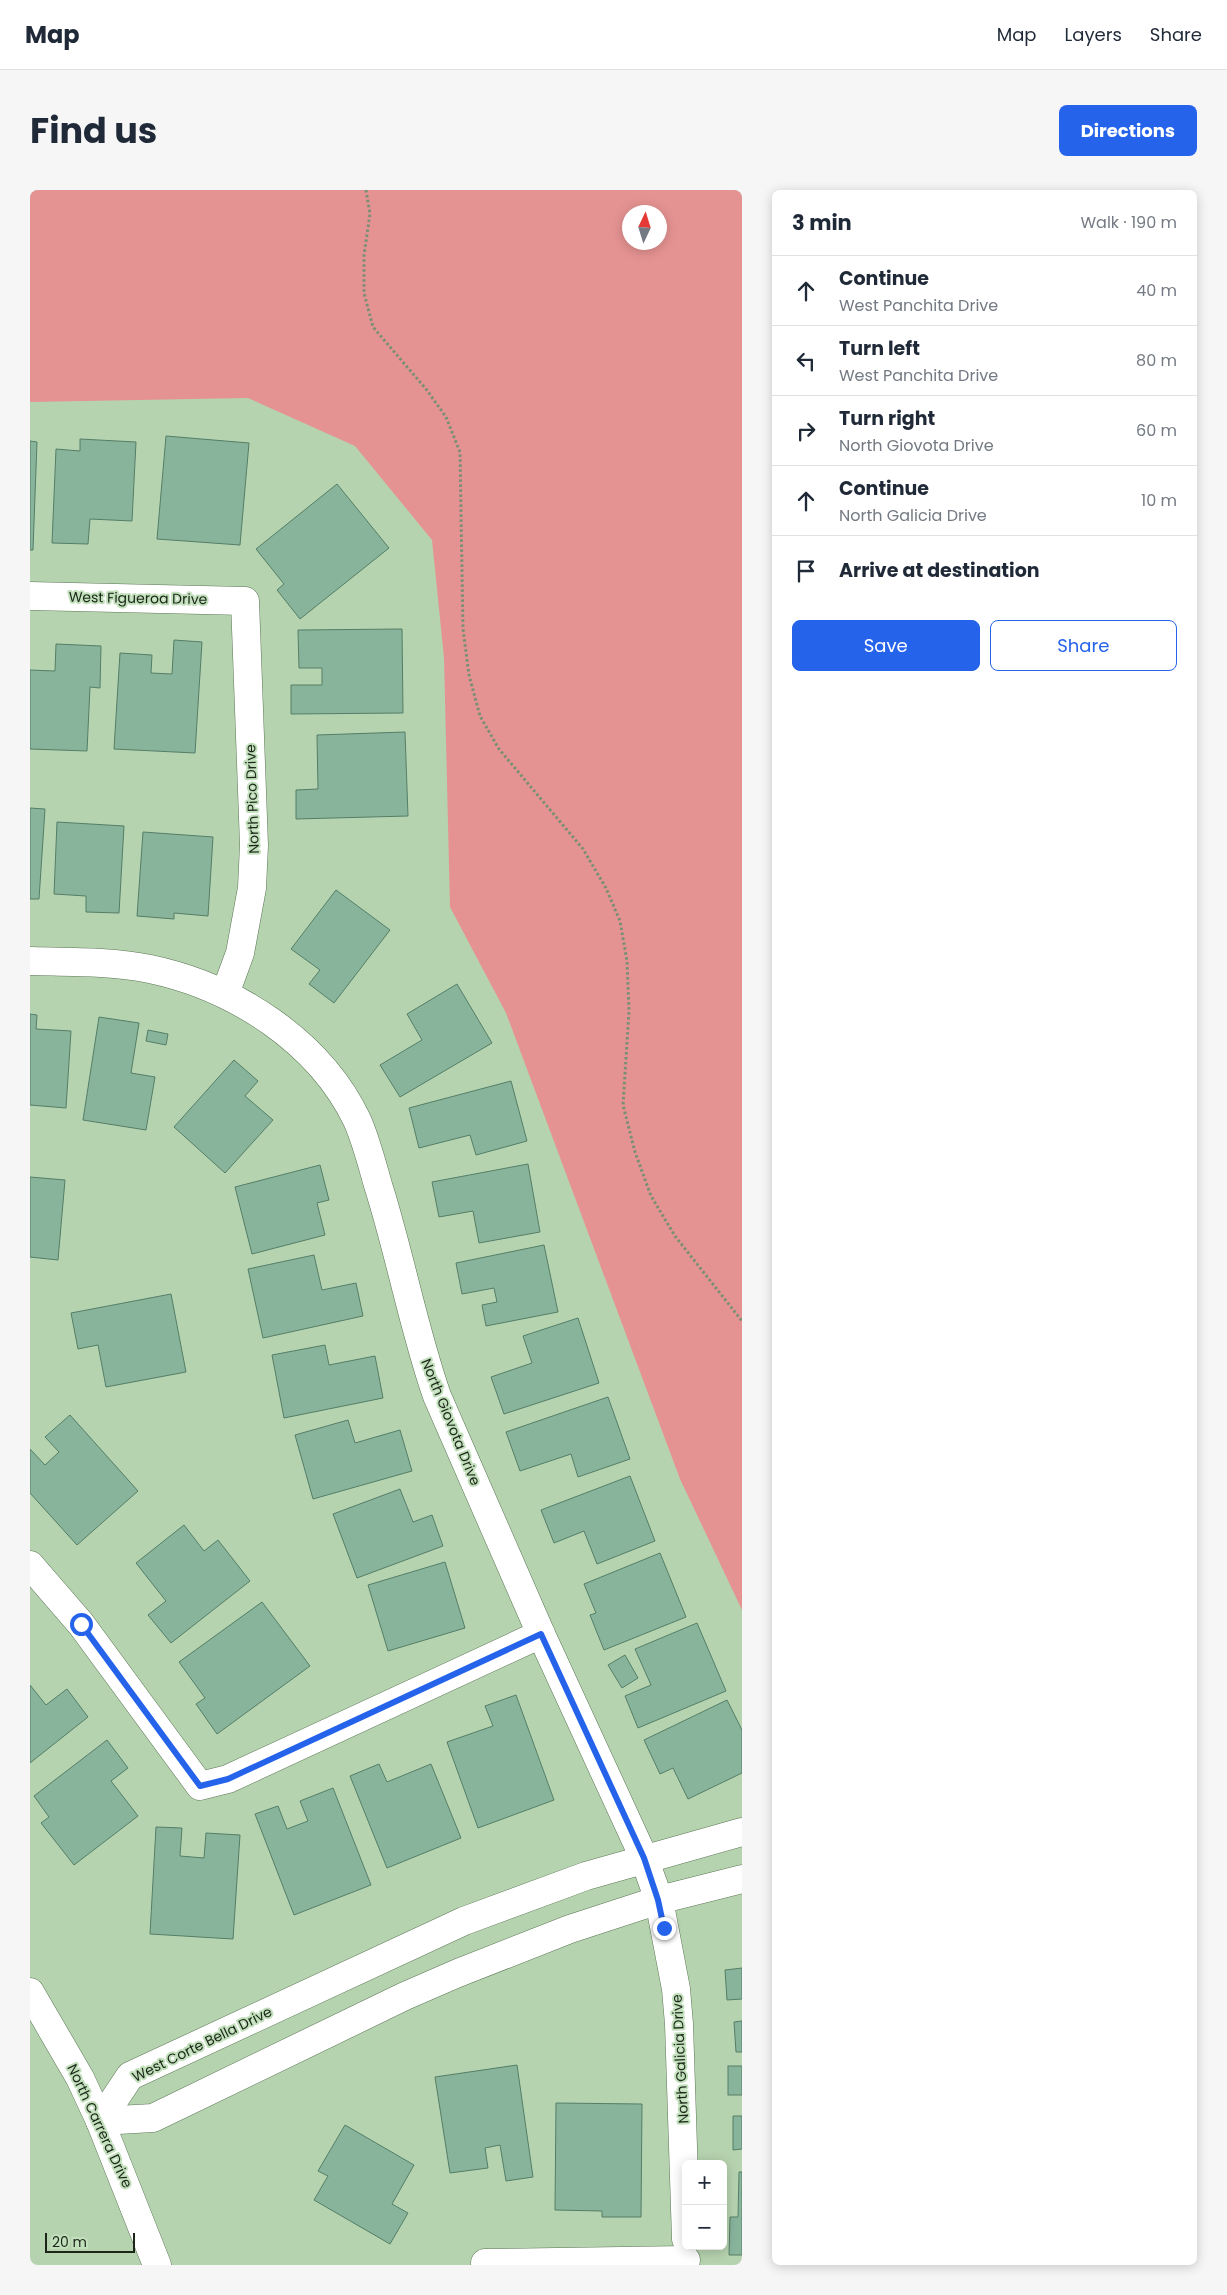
<!DOCTYPE html>
<meta charset="utf-8">
<style>
:root{--surface:#fff;--page:#f6f6f7;--text:#1f2937;--muted:#747a83;--line:#e0e1e3;--accent:#2563eb}
body{margin:0;font-family:Poppins,sans-serif;background:var(--page);color:var(--text)}
.controls{position:absolute;right:15px;bottom:15px;display:grid;overflow:hidden;border-radius:8px;box-shadow:0 2px 12px #0003}
.controls button{width:45px;height:45px;display:grid;place-items:center;padding:0;border:0;border-bottom:1px solid var(--line);background:var(--surface);color:var(--text);font:25px sans-serif}
.compass{position:absolute;left:592px;top:15px;width:45px;height:45px;border-radius:50%;background:var(--surface);box-shadow:0 2px 12px #0003;rotate:4deg}
.scale{position:absolute;left:15px;bottom:12px;width:90px;box-sizing:border-box;padding-left:5px;border:2px solid #1b2619;border-top:0;font-size:14px;line-height:18px;white-space:nowrap;color:#1b2619;-webkit-text-stroke:4px #c3e0bc;paint-order:stroke}
.stop{position:absolute;width:15px;height:15px;margin:-11px;border:4px solid #2563eb;border-radius:50%;background:#fff}
.stop.end{background:#2563eb;border-color:#fff;box-shadow:0 1px 5px #0008}
.list{margin:0;padding:0;list-style:none}
h2{display:flex;justify-content:space-between;align-items:center;height:65px;margin:0;padding:0 20px;font-size:21px}
h2 small{font-size:16px;font-weight:400;color:var(--muted)}
.list li{display:grid;grid-template-columns:32px 1fr auto;gap:15px;align-items:center;box-sizing:border-box;height:70px;padding:0 20px;border-top:1px solid var(--line)}
.list b{display:block;font-size:19px;white-space:nowrap}
.list p{margin:0;font-size:16px;white-space:nowrap;color:var(--muted)}
.list em{font-size:16px;font-style:normal;color:var(--muted)}
.actions{display:flex;gap:10px;padding:15px 20px}
.actions a{flex:1;padding:11px 0;border:1px solid var(--accent);border-radius:8px;text-align:center;font-size:18px;color:var(--accent)}
.actions .main{background:var(--accent);color:#fff}
.icon{flex:none;width:28px;height:28px;fill:none;stroke:currentColor;stroke-width:2;stroke-linecap:round;stroke-linejoin:round}
.map{position:relative;flex:none;width:712px;height:2075px;overflow:hidden;border-radius:8px}
header{display:flex;align-items:center;gap:30px;box-sizing:border-box;height:70px;padding:0 25px;background:var(--surface);border-bottom:1px solid var(--line)}
header strong{font-size:24px}
nav{display:flex;gap:28px;margin-inline-start:auto;font-size:18px}
.intro{display:flex;align-items:center;justify-content:space-between;box-sizing:border-box;height:120px;padding:0 30px}
h1{margin:0;font-size:35px}
.button{padding:12px 22px;border-radius:8px;background:var(--accent);color:#fff;font-size:18px;font-weight:700}
main{display:flex;gap:30px;padding:0 30px}
aside{flex:1;background:var(--surface);border-radius:8px;box-shadow:0 2px 12px #0003}
.map>svg:first-child{display:block}
.green{fill:#e59392;fill-rule:evenodd}
.building{fill:#89b49c;stroke:#547e67}
.lines{fill:none;stroke-linecap:round;stroke-linejoin:round}
.minor-casing{stroke:#5b7655;stroke-width:29}
.path{stroke:#798f74;stroke-width:3;stroke-dasharray:2.5 2.5;stroke-linecap:butt}
.minor{stroke:#fff;stroke-width:28}
.route{stroke:#2563eb;stroke-width:6}
.labels{text-anchor:middle;dominant-baseline:central;stroke-width:4;stroke-linejoin:round;paint-order:stroke}
.street-label{font-size:14px;fill:#1b2619;stroke:#c3e0bc}
</style>
<header>
<strong>Map</strong>
<nav><a>Map</a><a>Layers</a><a>Share</a></nav>
</header>
<div class="intro"><h1>Find us</h1><a class="button">Directions</a></div>
<main>
<div class="map">
<svg width="712" height="2075" viewBox="0 0 712 2075">
<rect width="100%" height="100%" fill="#b6d3af"/>
<path class="green" d="M0 0H712V1420L650 1289 476 823 420 717 414 468 402 350 325 256 218 208 0 212ZM600 22H630V52H600Z"/>
<g class="building">
<path d="M136 246 219 253 210 355 127 349Z"/>
<path d="M50 249 106 252 102 331 60 329 58 354 22 353 26 259 50 261Z"/>
<path d="M0 251 7 252 3 360H0Z"/>
<path d="M307 294 359 358 270 429 247 400 254 394 226 359Z"/>
<path d="M372 439 373 523 261 524V495H292V478H269L268 440Z"/>
<path d="M144 450 172 452 165 563 84 559 90 463 122 465 121 483 142 484Z"/>
<path d="M26 454 71 456 70 498 60 497 57 561 0 559V480L25 481Z"/>
<path d="M375 542 378 626 266 629V600L288 599 287 545Z"/>
<path d="M0 618 15 619 9 709H0Z"/>
<path d="M27 632 94 636 89 723 56 722V706L24 704Z"/>
<path d="M113 642 183 647 178 726 144 723V729L107 726Z"/>
<path d="M306 700 360 740 304 813 279 794 290 780 261 759Z"/>
<path d="M427 794 462 853 370 907 350 875 392 850 377 824Z"/>
<path d="M0 824 7 825 6 839 41 841 36 918 0 915Z"/>
<path d="M69 827 109 833 101 883 125 887 116 940 53 930Z"/>
<path d="M118 840 138 844 136 855 116 851Z"/>
<path d="M204 870 228 891 215 906 243 930 195 983 144 937Z"/>
<path d="M481 891 497 951 446 965 440 945 389 958 379 918Z"/>
<path d="M498 974 510 1042 449 1053 443 1021 409 1027 402 992Z"/>
<path d="M290 975 299 1010 287 1013 295 1045 222 1064 205 997Z"/>
<path d="M0 987 35 990 28 1070 0 1067Z"/>
<path d="M514 1055 528 1122 456 1136 452 1115 467 1112 464 1098 432 1104 426 1073Z"/>
<path d="M284 1065 292 1100 326 1093 333 1126 233 1148 218 1079Z"/>
<path d="M141 1104 156 1182 76 1197 68 1155 48 1159 41 1123Z"/>
<path d="M548 1128 569 1193 474 1224 461 1187 502 1173 493 1146Z"/>
<path d="M295 1155 299 1175 345 1166 353 1208 254 1228 242 1165Z"/>
<path d="M578 1207 600 1269 548 1287 541 1264 490 1281 476 1242Z"/>
<path d="M40 1225 108 1301 47 1355 0 1303V1259L15 1275 29 1262 15 1247Z"/>
<path d="M318 1230 325 1253 370 1240 382 1281 283 1309 265 1245Z"/>
<path d="M600 1286 625 1351 567 1374 554 1341 524 1353 511 1320Z"/>
<path d="M370 1299 383 1332 402 1325 413 1356 327 1388 303 1324Z"/>
<path d="M154 1335 174 1361 188 1350 220 1391 141 1453 118 1425 136 1411 106 1373Z"/>
<path d="M630 1363 656 1427 574 1460 560 1425 566 1423 554 1394Z"/>
<path d="M415 1372 435 1438 358 1461 338 1395Z"/>
<path d="M232 1412 280 1476 187 1544 166 1514 175 1508 149 1472Z"/>
<path d="M667 1433 696 1501 608 1538 595 1506 621 1495 605 1459Z"/>
<path d="M595 1465 608 1488 592 1498 578 1475Z"/>
<path d="M0 1495 16 1515 37 1499 58 1527 0 1573Z"/>
<path d="M486 1505 524 1610 448 1638 417 1552 463 1536 455 1516Z"/>
<path d="M697 1510 712 1540V1583L658 1609 643 1578 630 1584 614 1550Z"/>
<path d="M77 1550 98 1578 81 1591 108 1626 44 1675 11 1633 19 1627 4 1606Z"/>
<path d="M349 1574 357 1592 401 1574 431 1648 357 1678 320 1586Z"/>
<path d="M303 1598 341 1695 264 1725 225 1624 248 1616 257 1639 278 1631 270 1611Z"/>
<path d="M126 1637 152 1638 150 1666 174 1668 176 1643 210 1645 203 1749 120 1744Z"/>
<path d="M712 1778V1809L697 1810 695 1780Z"/>
<path d="M712 1831V1862H706L704 1832Z"/>
<path d="M487 1875 503 1987 476 1991 470 1955 455 1958 458 1978 420 1983 405 1887Z"/>
<rect x="698" y="1876" width="14" height="29"/>
<path d="M526 1913 612 1914 611 2027H572V2021L525 2020Z"/>
<path d="M703 1926H712V1959L703 1960Z"/>
<path d="M315 1935 384 1975 362 2014 378 2023 360 2054 284 2010 298 1986 288 1981Z"/>
<path d="M709 1982H712V2065H699L700 2027H708Z"/>
</g>
<g class="lines">
<g class="minor-casing">
<g id="minor">
<path d="M0 406 215 411 224 655 222 698 210 763 195 804"/>
<path d="M0 771C40 772 81 771 120 779 205 797 289 851 327 930 336 950 342 974 348 995 370 1064 383 1137 407 1206L511 1444 614 1668 629 1710 646 1799 649 1834 656 2049"/>
<path d="M0 1375 51 1434 170 1596 198 1589 511 1444"/>
<path d="M0 1802 50 1888 70 1931 127 2075"/>
<path d="M70 1931 100 1886 434 1731 556 1686 712 1642"/>
<path d="M70 1931 123 1928 375 1806 428 1783 540 1739 629 1710 712 1689"/>
<path d="M455 2073 656 2070"/>
</g>
</g>
<path class="path" d="M336 0 340 24 334 65V103L343 137 396 199 416 227 430 262 433 439 439 485 450 526 469 559 553 659 576 698 590 731 597 771 599 821 593 915 605 962 621 1006 645 1046 712 1131"/>
<use href="#minor" class="minor"/>
</g>
<g class="lines">
<path class="route" d="M51 1434 170 1596 198 1589 511 1444 614 1668 628 1710 634 1738"/>
</g>
<g class="labels">
<g class="street-label">
<text transform="translate(108 408) rotate(1)">West Figueroa Drive</text>
<text transform="translate(222 609) rotate(-92)">North Pico Drive</text>
<text transform="translate(421 1232) rotate(68)">North Giovota Drive</text>
<text transform="translate(172 1854) rotate(-26)">West Corte Bella Drive</text>
<text transform="translate(650 1869) rotate(-93)">North Galicia Drive</text>
<text transform="translate(70 1936) rotate(65)">North Carrera Drive</text>
</g>
</g>
</svg>
<div class="controls">
<button>+</button>
<button>−</button>
</div>
<svg class="compass" viewBox="-18 -18 36 36"><path d="M0-13l5 13h-10z" fill="#e53935"/><path d="M0 13l5-13h-10z" fill="#747a83"/></svg>
<div class="scale">20 m</div>
<div class="stop" style="left:51px;top:1434px"></div>
<div class="stop end" style="left:634px;top:1738px"></div>
</div>
<aside>
<h2>3 min<small>Walk · 190 m</small></h2>
<ul class="list">
<li><svg class="icon" aria-label="ahead" viewBox="0 0 24 24"><path d="M12 20V5M6 11l6-6 6 6"/></svg><div><b>Continue</b><p>West Panchita Drive</p></div><em>40 m</em></li>
<li><svg class="icon" aria-label="left" viewBox="0 0 24 24"><path d="M17 20v-9H6M10 6l-5 5 5 5"/></svg><div><b>Turn left</b><p>West Panchita Drive</p></div><em>80 m</em></li>
<li><svg class="icon" aria-label="right" viewBox="0 0 24 24"><path d="M7 20v-9h11M14 6l5 5-5 5"/></svg><div><b>Turn right</b><p>North Giovota Drive</p></div><em>60 m</em></li>
<li><svg class="icon" aria-label="ahead" viewBox="0 0 24 24"><path d="M12 20V5M6 11l6-6 6 6"/></svg><div><b>Continue</b><p>North Galicia Drive</p></div><em>10 m</em></li>
<li><svg class="icon" aria-label="arrive" viewBox="0 0 24 24"><path d="M6 21V4h12l-3 4 3 4H6"/></svg><div><b>Arrive at destination</b></div></li>
</ul>
<div class="actions"><a class="main">Save</a><a>Share</a></div>
</aside>
</main>
